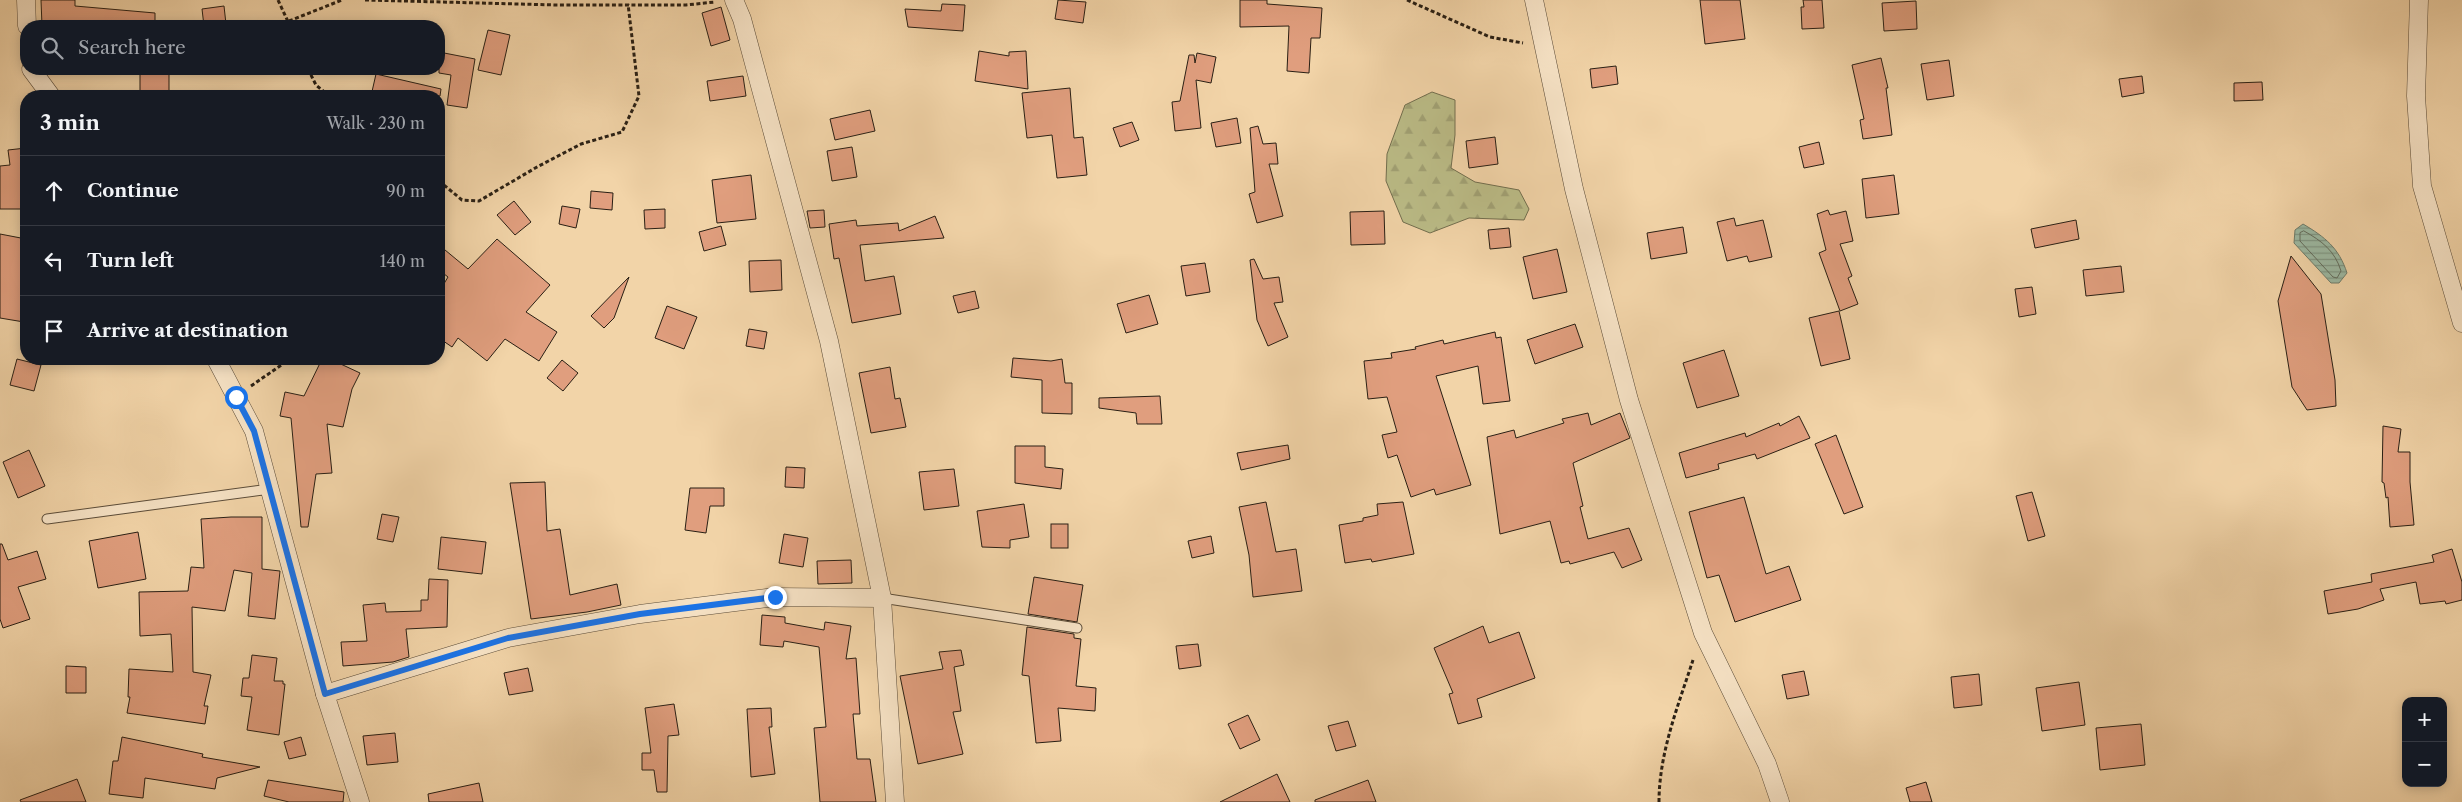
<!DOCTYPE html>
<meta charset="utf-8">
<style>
:root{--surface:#171b24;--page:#20242c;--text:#f1f3f6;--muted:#9ea1a6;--line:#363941}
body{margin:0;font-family:"Libre Caslon Text",serif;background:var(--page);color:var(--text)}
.controls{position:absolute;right:15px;bottom:15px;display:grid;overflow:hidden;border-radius:10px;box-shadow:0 2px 12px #0003}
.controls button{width:45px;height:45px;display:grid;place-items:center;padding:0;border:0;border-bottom:1px solid var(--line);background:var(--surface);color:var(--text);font:25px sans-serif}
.stop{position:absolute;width:15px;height:15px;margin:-11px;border:4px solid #1a73e8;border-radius:50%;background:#fff}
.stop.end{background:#1a73e8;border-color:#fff;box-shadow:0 1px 5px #0008}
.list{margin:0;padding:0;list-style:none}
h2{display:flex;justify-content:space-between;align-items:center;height:65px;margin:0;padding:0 20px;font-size:21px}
h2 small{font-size:16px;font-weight:400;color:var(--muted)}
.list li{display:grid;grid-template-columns:32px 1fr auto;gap:15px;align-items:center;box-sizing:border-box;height:70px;padding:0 20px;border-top:1px solid var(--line)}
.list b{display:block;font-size:19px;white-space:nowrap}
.list em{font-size:16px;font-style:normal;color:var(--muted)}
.icon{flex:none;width:28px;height:28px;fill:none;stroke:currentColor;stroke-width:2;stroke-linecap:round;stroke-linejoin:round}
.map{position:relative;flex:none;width:2462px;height:802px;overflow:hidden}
.search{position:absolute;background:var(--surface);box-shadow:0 2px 12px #0003;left:20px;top:20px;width:425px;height:55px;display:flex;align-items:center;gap:12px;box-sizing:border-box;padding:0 18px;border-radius:20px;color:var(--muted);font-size:19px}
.panel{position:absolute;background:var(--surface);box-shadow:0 2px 12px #0003;left:20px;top:90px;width:425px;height:275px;border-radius:20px}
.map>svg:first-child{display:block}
.forest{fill:url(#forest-firs);stroke:#726e4e}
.water{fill:url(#water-rules);stroke:#6e7b6a}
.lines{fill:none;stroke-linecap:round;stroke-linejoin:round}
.shore{stroke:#626c5c;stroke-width:1}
.building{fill:#e09e7e;stroke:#291f14}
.service-casing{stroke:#5b4c39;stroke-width:11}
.minor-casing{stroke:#5b4c39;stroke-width:19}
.path{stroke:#291f14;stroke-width:3;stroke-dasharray:4 2.5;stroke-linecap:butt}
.service{stroke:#f7e3c6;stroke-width:9}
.minor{stroke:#f7e3c6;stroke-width:18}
.route{stroke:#1a73e8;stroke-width:6}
</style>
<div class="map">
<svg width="2462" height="802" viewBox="0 0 2462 802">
<defs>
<pattern id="forest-firs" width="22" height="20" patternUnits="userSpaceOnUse" patternTransform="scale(1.25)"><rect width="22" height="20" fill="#bbbc87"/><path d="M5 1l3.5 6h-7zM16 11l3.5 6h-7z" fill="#a1a174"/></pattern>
<pattern id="water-rules" width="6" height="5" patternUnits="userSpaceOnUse" patternTransform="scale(1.25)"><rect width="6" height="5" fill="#9cb9a3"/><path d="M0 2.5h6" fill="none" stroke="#7f9684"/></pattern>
</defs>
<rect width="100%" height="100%" fill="#f2d4a8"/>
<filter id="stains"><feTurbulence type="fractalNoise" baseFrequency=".004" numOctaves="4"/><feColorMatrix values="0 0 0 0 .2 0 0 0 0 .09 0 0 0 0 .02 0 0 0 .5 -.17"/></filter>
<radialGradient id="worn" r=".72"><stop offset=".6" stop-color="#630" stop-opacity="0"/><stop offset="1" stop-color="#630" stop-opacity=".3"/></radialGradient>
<path class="forest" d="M1432 92 1455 100V135L1451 168 1475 182 1519 190 1529 209 1524 220 1469 218 1430 233 1403 222 1386 181 1387 154 1405 105Z"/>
<path class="water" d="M2303 224C2325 237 2339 248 2347 273L2339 283H2331L2294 243 2295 230Z"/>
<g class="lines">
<path class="shore" d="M2304 231C2322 241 2335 251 2341 271L2337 278 2333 277 2300 241V233Z"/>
</g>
<g class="building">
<path d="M41 0H75V6L155 13V26H42Z"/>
<path d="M1058 0 1086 2 1083 23 1055 19Z"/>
<path d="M1240 0H1267V4L1322 8 1320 38H1311L1309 73 1287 71 1289 26 1240 27Z"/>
<path d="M1700 0H1740L1745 39 1705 44Z"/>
<path d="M1803 0H1822L1824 28 1802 29 1801 7H1804Z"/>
<path d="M1916 1 1917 29 1884 31 1882 3Z"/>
<path d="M942 4 965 5 963 31 908 27 905 9 941 11Z"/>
<path d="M224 6 226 24 204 26 202 9Z"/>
<path d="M721 7 730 40 711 46 702 13Z"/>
<path d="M488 30 510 35 501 75 478 70Z"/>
<path d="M979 51 1009 56V52L1026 51 1028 89 975 81Z"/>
<path d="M439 52 475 59 467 108 447 105 451 75 439 73Z"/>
<path d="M1197 53 1216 57 1211 83 1196 80 1201 128 1175 131 1172 102 1180 101 1189 55H1194L1195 63Z"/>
<path d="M1881 58 1888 88H1886L1892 135 1863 139 1860 120 1864 119 1852 65Z"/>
<path d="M1949 60 1954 96 1927 100 1921 64Z"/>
<path d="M1616 66 1618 84 1592 88 1590 69Z"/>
<rect x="140" y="73" width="29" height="23"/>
<path d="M376 74 441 89 440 96H371Z"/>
<path d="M743 76 746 96 710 101 707 81Z"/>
<path d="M2142 76 2144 93 2122 97 2119 79Z"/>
<path d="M2262 82 2263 100 2234 101V83Z"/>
<path d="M1070 88 1074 138 1083 137 1087 175 1057 178 1052 135 1027 138 1022 93Z"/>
<path d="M870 110 875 131 835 140 830 119Z"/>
<path d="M1237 118 1241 143 1216 147 1211 123Z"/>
<path d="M1132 122 1139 140 1120 147 1113 128Z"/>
<path d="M1258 126 1263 144 1276 143 1278 164H1269L1283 216 1257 223 1249 194 1255 192 1250 128Z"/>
<path d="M1495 137 1498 164 1469 168 1466 141Z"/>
<path d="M1819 142 1824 164 1804 168 1799 147Z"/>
<path d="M852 147 857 177 832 181 827 151Z"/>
<path d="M26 148V209H0V166L10 165 8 150Z"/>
<path d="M751 175 756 219 717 223 712 180Z"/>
<path d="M1894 175 1899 214 1866 218 1862 179Z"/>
<path d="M591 191 613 193 612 210 590 208Z"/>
<path d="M514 201 531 222 515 235 497 215Z"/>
<path d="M562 206 580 209 576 228 559 224Z"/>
<path d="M665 209V228L645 229 644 210Z"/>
<path d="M824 210 825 227 810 228 807 211Z"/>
<path d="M1828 210 1830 215 1846 211 1853 241 1840 244 1852 276 1848 278 1858 304 1840 311 1819 253 1826 250 1817 214Z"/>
<path d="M1384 211 1385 244 1351 245 1350 212Z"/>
<path d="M935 216 944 238 860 245 865 281 894 276 901 314 852 323 839 258 834 259 829 224 856 220 857 226 898 223 899 231Z"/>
<path d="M1734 218 1736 226 1763 220 1772 257 1749 262 1747 256 1727 261 1717 222Z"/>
<path d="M2076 220 2079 239 2035 248 2031 229Z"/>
<path d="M721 226 726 245 704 251 699 232Z"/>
<path d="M1683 227 1687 253 1651 259 1647 233Z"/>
<path d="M1509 228 1511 247 1490 249 1488 230Z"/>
<path d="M0 234 26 239V306L24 322 0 318Z"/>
<path d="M497 239 550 285 526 312 557 332 539 361 505 339 487 361 458 338 452 347 439 338V292L448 277 439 270V245L468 269Z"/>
<path d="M1557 249 1567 292 1533 299 1523 257Z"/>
<path d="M2291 256 2321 294 2335 380 2336 406 2307 410 2292 387 2278 301Z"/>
<path d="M1254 259 1263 279 1279 277 1283 302 1274 303 1288 337 1268 346 1257 320 1250 260Z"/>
<path d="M781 260 782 290 750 292 749 261Z"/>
<path d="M1205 263 1210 292 1186 296 1181 266Z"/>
<path d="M2121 266 2124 292 2086 296 2083 270Z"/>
<path d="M629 277 614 318 604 328 591 316Z"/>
<path d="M2032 287 2036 314 2019 317 2015 289Z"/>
<path d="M975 291 979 308 958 313 953 296Z"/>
<path d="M1149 295 1158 324 1126 333 1117 304Z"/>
<path d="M667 306 697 317 684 349 655 338Z"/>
<path d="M1839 311 1850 359 1821 366 1809 318Z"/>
<path d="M1575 324 1583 347 1535 364 1527 340Z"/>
<path d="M749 329 767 332 764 349 746 346Z"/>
<path d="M1495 332 1496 338 1501 337 1510 401 1483 404 1478 366 1436 376 1471 485 1436 495 1434 489 1411 497 1397 455 1388 458 1382 435 1397 432 1387 397 1368 399 1364 361 1392 358 1391 353 1416 349 1415 347 1443 340 1444 344Z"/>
<path d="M1724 350 1739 396 1697 408 1683 363Z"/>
<path d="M1013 358 1051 361 1062 359 1065 383H1072V414L1042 413V380L1011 377Z"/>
<path d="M17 359 41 365 34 391 10 385Z"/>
<path d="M322 359H330L360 373 352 389 343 427 327 424 332 473 316 474 308 527H301L291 418 280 416 285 392 304 396Z"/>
<path d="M562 360 578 373 563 391 547 378Z"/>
<path d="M890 367 895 399 900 398 906 427 871 433 859 373Z"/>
<path d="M1160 396 1162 424H1137L1136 413 1099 408V398Z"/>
<path d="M1588 413 1591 425 1620 413 1630 438 1573 463 1583 506 1580 507 1588 539 1629 528 1642 560 1622 568 1614 552 1570 564 1569 561 1561 563 1550 521 1500 534 1487 437 1514 430 1516 438 1564 423 1562 419Z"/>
<path d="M1799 416 1810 438 1757 459 1755 454 1718 464 1719 469 1686 478 1679 453 1745 433 1746 437 1779 423 1780 426Z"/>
<path d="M2383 426 2401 429 2398 452H2410V482L2414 525 2390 527 2388 497 2386 498 2384 483 2382 482Z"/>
<path d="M1836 435 1863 507 1844 514 1815 444Z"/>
<path d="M1288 445 1290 459 1241 470 1237 453Z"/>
<path d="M1015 446H1045V467L1063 469 1061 489 1015 483Z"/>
<path d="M29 450 45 486 18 498 3 462Z"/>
<path d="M786 467 805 468 804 488 785 487Z"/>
<path d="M954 469 959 506 924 510 919 472Z"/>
<path d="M545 482 547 531 560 529 570 595 617 584 621 605 587 612 531 619 510 483Z"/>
<path d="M690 488H724V506H710L706 533 685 530Z"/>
<path d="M2032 492 2045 536 2028 541 2016 496Z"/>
<path d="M1744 497 1766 574 1789 566 1801 600 1735 622 1719 575 1707 578 1689 512Z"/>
<path d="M1266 502 1276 552 1296 549 1302 591 1253 597 1249 555 1239 507Z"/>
<path d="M1403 502 1414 554 1372 562 1371 559 1345 563 1339 525 1363 521V518L1378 515 1377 504Z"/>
<path d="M1024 504 1029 537 1010 540V548L982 547 977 511Z"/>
<path d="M382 514 399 517 393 542 377 539Z"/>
<path d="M231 517H262V569L280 571 275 619 248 616 252 573 234 570 225 611 192 607 193 672 211 675 204 706H208L205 724 127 713 130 697H128L129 669 173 672 171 634 140 636 139 592 188 591 191 567 204 568 201 519Z"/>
<rect x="1051" y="524" width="17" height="24"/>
<path d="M138 532 146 579 98 588 89 541Z"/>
<path d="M784 534 808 538 803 567 779 563Z"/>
<path d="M1211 536 1214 553 1192 558 1188 541Z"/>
<path d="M441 537 486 542 482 574 438 569Z"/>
<path d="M0 544H2L8 560 37 551 46 579 18 587 30 619 3 628 0 619Z"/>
<path d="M2452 549 2462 582V600L2446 604 2445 601 2420 604 2416 582 2380 589 2384 600 2358 609 2328 614 2324 591 2372 582 2371 574 2434 562 2432 555Z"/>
<path d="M851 560 852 583 818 584 817 561Z"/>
<path d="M1034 577 1083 585 1077 622 1028 614Z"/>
<path d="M429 579 448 580 447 627 406 629 409 657 393 662 343 666 341 642 367 641 363 605 385 603 386 612 421 611V600H428Z"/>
<path d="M762 615 785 617V623L824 630 825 622 851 626 846 659 856 658 860 714H853L857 759H870L876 802H820L814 728 826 727 819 647 784 641 783 647 760 645Z"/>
<path d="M1483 626 1489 643 1519 632 1535 678 1477 699 1482 717 1458 724 1449 694 1453 693 1434 648Z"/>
<path d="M1027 627 1074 634V638L1081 639 1076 686 1096 688 1095 711 1058 708 1061 741 1036 743 1029 676 1022 675Z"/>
<path d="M1198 644 1201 666 1179 669 1176 646Z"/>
<path d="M961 650 964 665 954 667 961 711 953 712 963 754 918 764 900 676 943 669 939 652Z"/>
<path d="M252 655 277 658 274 681H283V684H285L279 735 247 730 252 697 241 696 243 678H249Z"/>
<path d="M66 666 86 667V693H66Z"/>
<path d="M528 668 533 691 509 695 504 673Z"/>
<path d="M1804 671 1809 695 1787 699 1782 675Z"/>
<path d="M1979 674 1982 705 1954 708 1951 677Z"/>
<path d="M2079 682 2085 725 2042 731 2036 688Z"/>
<path d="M674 704 679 735 668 736 667 792H657L654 770H642V753H651L645 708Z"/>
<path d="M771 708 772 727H769L775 774 751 777 747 709Z"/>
<path d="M1248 715 1260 740 1240 749 1228 724Z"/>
<path d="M1348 721 1356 746 1336 751 1328 726Z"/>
<path d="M2141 724 2145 765 2100 770 2096 728Z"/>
<path d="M395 733 398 762 367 765 363 736Z"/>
<path d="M122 737 203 754 202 757 260 767 217 778 215 789 145 778 143 798 109 794 113 761H118Z"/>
<path d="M301 737 306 755 289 759 284 742Z"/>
<path d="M1277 774 1290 802H1220Z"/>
<path d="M77 779 86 802H21L20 800Z"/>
<path d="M268 780 344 792 343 802H289L264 796Z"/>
<path d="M1368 780 1376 802H1315V800Z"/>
<path d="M1926 782 1932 802H1910L1906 788Z"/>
<path d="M479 783 483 802H429L428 794Z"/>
</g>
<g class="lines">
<g class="service-casing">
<g id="service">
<path d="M47 519 270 489"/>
<path d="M882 598 1077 628"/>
</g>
</g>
<g class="minor-casing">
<g id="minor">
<path d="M26 0 27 26"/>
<path d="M734 0 742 19 829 341 882 598 895 802"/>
<path d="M1534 0 1574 189 1629 400 1703 633 1767 764 1780 802"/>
<path d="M2419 0 2416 96 2422 186 2462 323"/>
<path d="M31 69 51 96"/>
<path d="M216 359 254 431 325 694 360 802"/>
<path d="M325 694 508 638 640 614 775 597 882 598"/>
</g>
</g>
<g class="path">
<path d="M278 0 290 26"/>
<path d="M365 0 557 5H686L715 2"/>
<path d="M1407 0 1490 37 1523 43"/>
<path d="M289 21 342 0"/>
<path d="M308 69 316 85 329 96"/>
<path d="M439 181 462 200 479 201 537 167 581 144 622 132 639 96 628 4"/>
<path d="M251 386 290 359"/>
<path d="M1659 802C1659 753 1678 706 1693 660"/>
</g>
<use href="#service" class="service"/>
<use href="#minor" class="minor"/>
</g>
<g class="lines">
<path class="route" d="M236 397 254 431 325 694 508 638 640 614 775 597"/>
</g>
<rect width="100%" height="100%" filter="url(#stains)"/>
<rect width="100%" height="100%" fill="url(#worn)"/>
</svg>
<div class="controls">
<button>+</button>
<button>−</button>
</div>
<div class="stop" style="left:236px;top:397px"></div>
<div class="stop end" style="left:775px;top:597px"></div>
<div class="search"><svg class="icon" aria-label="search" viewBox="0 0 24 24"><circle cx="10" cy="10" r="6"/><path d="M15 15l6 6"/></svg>Search here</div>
<section class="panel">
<h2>3 min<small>Walk · 230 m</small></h2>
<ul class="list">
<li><svg class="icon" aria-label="ahead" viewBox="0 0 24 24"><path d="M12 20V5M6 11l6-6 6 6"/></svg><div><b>Continue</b></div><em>90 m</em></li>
<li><svg class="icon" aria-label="left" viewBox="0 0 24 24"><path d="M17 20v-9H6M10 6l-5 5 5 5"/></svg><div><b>Turn left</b></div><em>140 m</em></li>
<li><svg class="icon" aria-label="arrive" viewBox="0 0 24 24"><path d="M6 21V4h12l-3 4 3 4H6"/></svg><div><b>Arrive at destination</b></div></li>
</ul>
</section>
</div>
